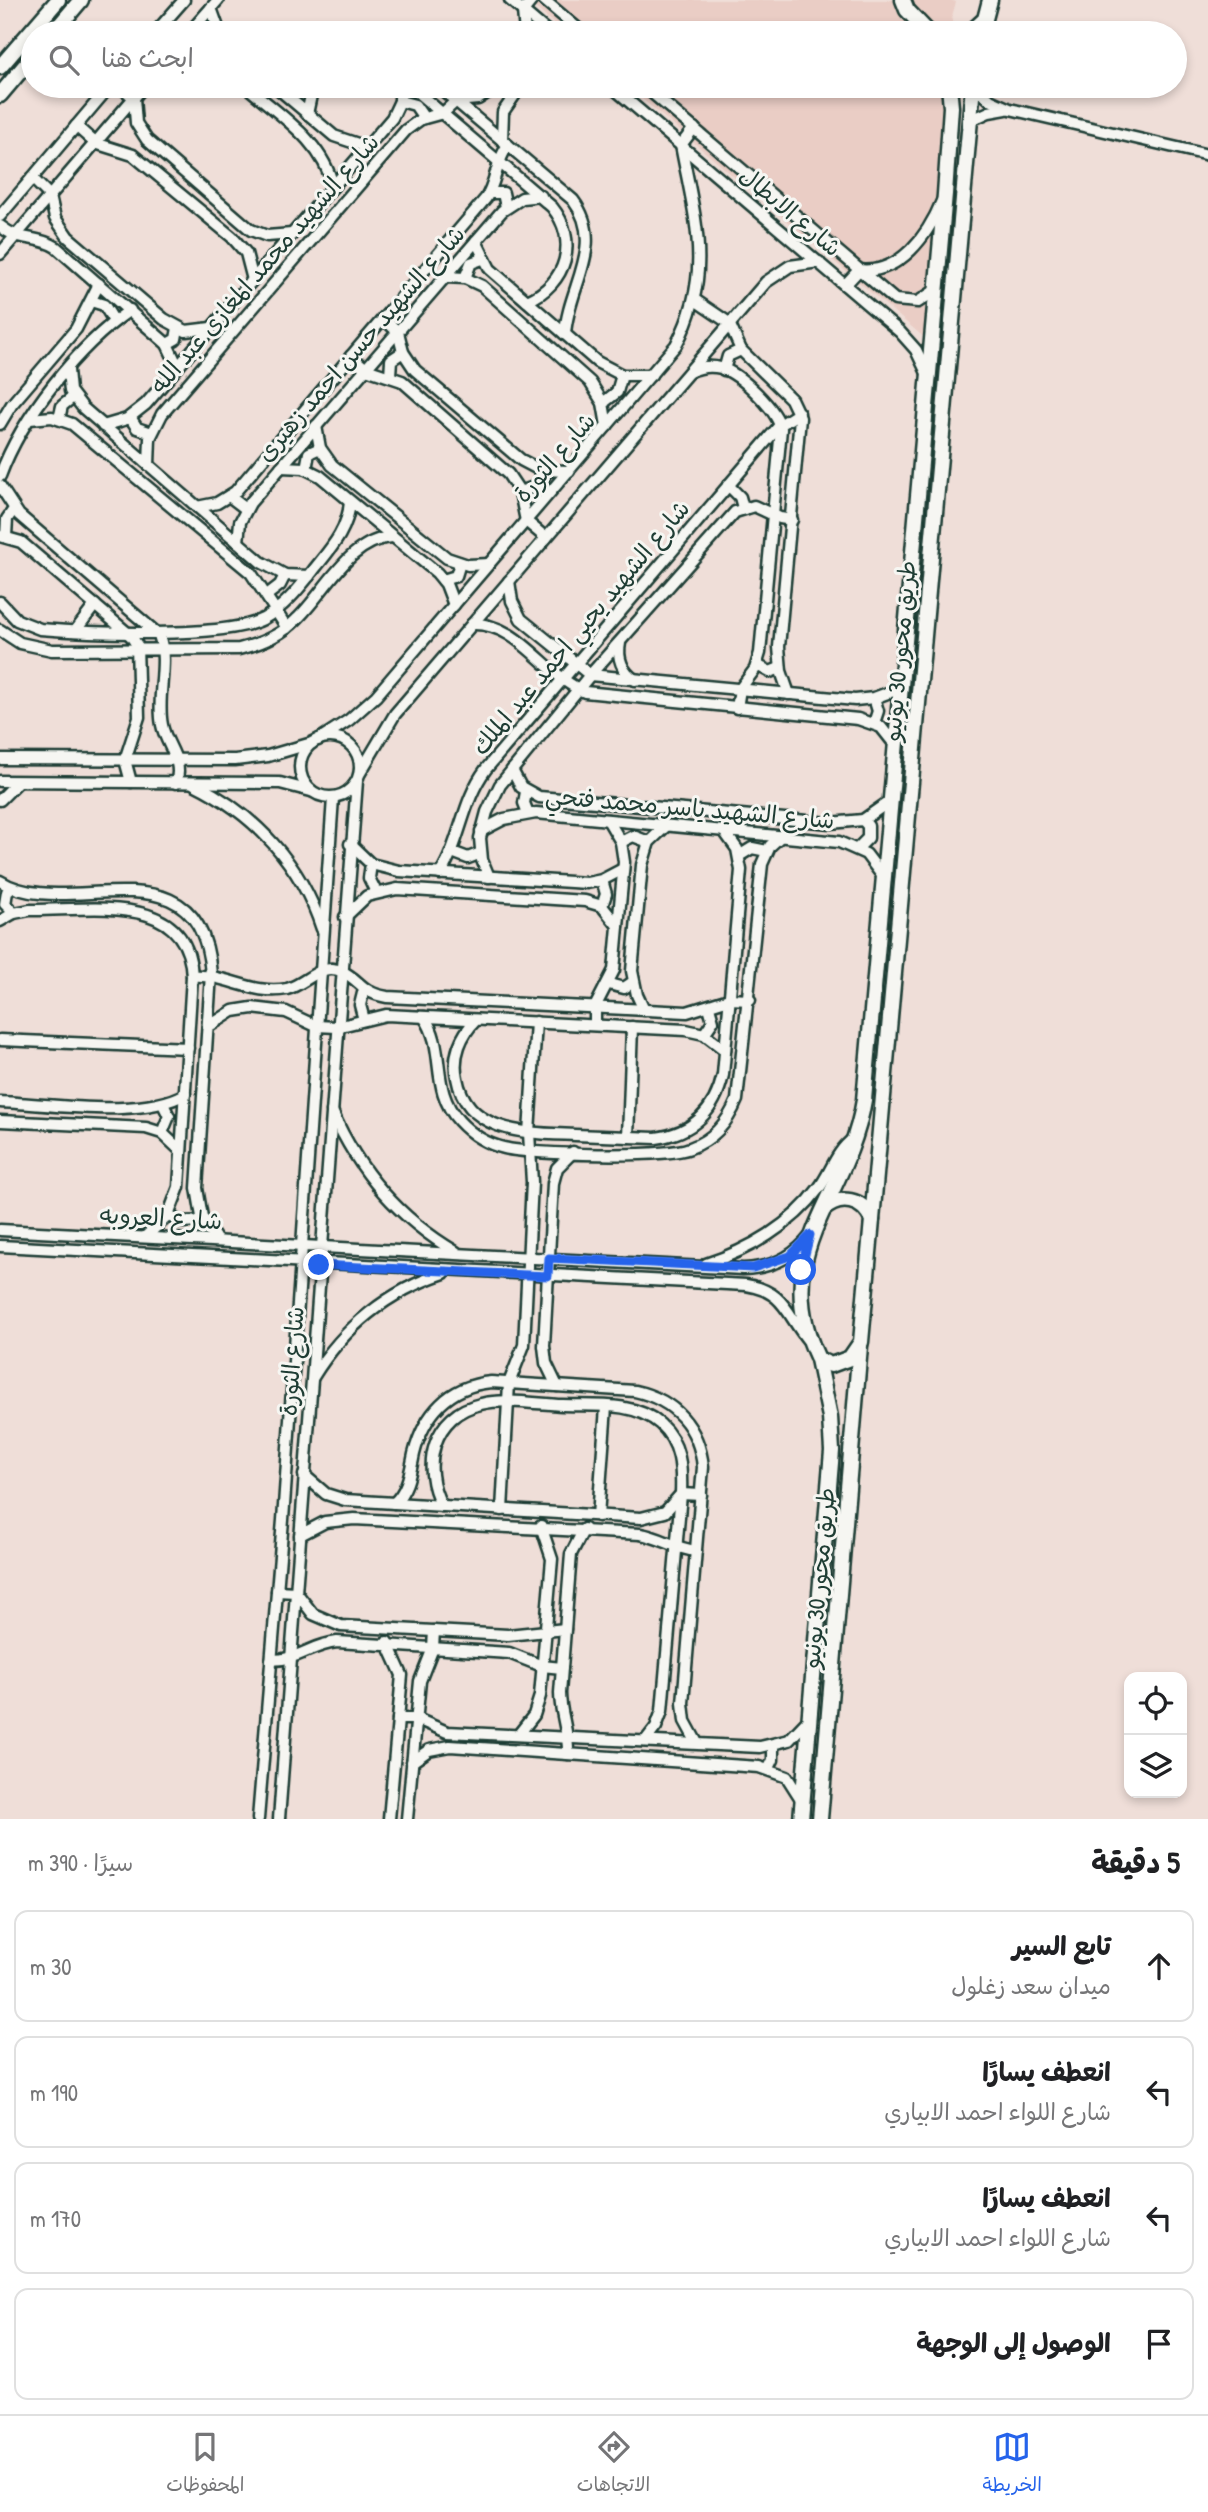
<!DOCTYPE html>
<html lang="ar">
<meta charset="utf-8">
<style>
:root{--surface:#fff;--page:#f2f2f2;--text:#202124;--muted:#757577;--line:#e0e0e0;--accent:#2563eb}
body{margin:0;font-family:"Patrick Hand","Playpen Sans Arabic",sans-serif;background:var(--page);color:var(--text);direction:rtl}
.controls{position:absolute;right:21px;bottom:21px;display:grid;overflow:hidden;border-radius:14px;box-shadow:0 4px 10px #0003}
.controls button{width:63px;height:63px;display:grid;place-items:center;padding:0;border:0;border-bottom:2px solid var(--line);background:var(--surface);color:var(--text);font:35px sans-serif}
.stop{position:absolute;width:21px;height:21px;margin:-16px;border:5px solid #2563eb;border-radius:50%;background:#fff}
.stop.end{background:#2563eb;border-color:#fff;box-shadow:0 2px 7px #0008}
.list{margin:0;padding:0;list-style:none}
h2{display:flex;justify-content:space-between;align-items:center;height:91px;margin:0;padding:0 28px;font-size:30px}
h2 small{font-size:23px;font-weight:400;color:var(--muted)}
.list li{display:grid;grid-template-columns:46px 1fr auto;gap:21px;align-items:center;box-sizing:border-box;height:112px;margin:0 14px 14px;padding:0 14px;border:2px solid var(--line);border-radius:14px}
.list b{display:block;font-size:26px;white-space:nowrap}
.list p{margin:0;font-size:23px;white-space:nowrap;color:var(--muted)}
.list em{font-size:23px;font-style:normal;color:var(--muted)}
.icon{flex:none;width:38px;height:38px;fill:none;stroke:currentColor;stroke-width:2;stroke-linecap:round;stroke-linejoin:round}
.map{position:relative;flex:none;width:1208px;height:1819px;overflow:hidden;direction:ltr}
.search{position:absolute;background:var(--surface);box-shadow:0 4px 10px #0003;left:21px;right:21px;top:21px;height:77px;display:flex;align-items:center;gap:18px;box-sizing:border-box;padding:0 24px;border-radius:38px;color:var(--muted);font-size:26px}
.sheet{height:595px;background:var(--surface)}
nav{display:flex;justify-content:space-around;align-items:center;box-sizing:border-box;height:98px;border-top:2px solid var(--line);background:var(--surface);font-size:19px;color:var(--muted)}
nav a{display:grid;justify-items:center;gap:4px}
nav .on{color:var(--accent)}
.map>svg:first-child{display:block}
.built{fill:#eacdc5}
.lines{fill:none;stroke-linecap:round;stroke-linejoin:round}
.street-casing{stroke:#1f3d34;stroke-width:15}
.secondary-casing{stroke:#1f3d34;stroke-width:19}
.street{stroke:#f6f6f2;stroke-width:10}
.secondary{stroke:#f6f6f2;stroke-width:14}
.route{stroke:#2563eb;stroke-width:9}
.labels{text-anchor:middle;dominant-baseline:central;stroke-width:6;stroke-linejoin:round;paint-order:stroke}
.street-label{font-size:24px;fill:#1f3d34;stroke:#f6f6f2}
</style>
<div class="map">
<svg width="1208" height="1819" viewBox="0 0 1208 1819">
<rect width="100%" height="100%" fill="#efded8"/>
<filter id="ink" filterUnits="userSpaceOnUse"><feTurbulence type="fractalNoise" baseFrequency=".0143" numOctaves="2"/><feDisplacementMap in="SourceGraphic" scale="14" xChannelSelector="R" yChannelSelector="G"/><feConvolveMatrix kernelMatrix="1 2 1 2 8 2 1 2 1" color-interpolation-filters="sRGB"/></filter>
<g filter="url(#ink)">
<g class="built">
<path d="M526 0H950L956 2 952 16 955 33H565Z"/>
<path d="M627 86H961L939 350Z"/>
</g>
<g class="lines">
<g class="street-casing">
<g id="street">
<path d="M510 0 549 33"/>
<path d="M544 0 583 33"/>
<path d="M211 8 220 33"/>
<path d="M155 33 184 0"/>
<path d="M189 33 218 0"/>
<path d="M525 33 523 11 532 0"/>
<path d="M120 86 134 98 136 123 147 140 251 230 267 236 292 234"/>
<path d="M246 86C278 114 324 142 333 187"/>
<path d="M275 86 334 136 367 147"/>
<path d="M410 86 552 207C579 240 567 284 527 301"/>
<path d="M438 86 573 200C607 245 568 286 565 334"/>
<path d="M611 86 900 332 916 350 927 373"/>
<path d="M644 86 895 300 918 302 936 290"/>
<path d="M975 86 990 100 1010 109 1208 155"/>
<path d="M400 101 415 105 424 118"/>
<path d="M307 114 313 86"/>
<path d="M969 121 989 112 1006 109"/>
<path d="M76 126 95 143 133 155 232 237 246 253 253 280"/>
<path d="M502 140 503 112 521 86"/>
<path d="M32 178 50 196 55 218 68 237 164 319 186 331 211 328"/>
<path d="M489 193H503L506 207"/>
<path d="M0 216 110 86"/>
<path d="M0 226C21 243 34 234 56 247L167 344 178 367"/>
<path d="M476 241 490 269 597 362 622 375H651"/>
<path d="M0 254 144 86"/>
<path d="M445 277 465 278 482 286 590 382 603 403 607 426"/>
<path d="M465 278 471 263 482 259"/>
<path d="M845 285 859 270C900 275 928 235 942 201"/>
<path d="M695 300 729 323 741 350 791 399 800 418 779 647 781 671 789 694"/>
<path d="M91 301 104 305 114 321"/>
<path d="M383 318 398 332 403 352 415 370 521 460 540 470 569 471"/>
<path d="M167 344 176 339 178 328"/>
<path d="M351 356 366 369 402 381 508 474 520 492 526 521 546 538"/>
<path d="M68 370 70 391 83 408 261 562 285 575 309 576"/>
<path d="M724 370 728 356 741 350"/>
<path d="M689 372C699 367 709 365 721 368 741 374 777 410 781 429L760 653 755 669 740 689 737 708"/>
<path d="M390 375 391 360 403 352"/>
<path d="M603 403 617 392 622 375"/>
<path d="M130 417 137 428 152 433"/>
<path d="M30 419 52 417 72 424 251 573 287 628"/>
<path d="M59 419 62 406 73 397"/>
<path d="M0 424 12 404 76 329 99 284"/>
<path d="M103 426 127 419 146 404 392 118 400 101V86"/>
<path d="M316 426 320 448 332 465 447 558 468 565 489 564"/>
<path d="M149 465 150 438 162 414 406 130 421 119 443 113 456 101 478 99 498 86"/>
<path d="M281 467 304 468 320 476 437 573 446 584 454 605"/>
<path d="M306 469 309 453 320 448"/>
<path d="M0 476C22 416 78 346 130 310"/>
<path d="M728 485 740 497 743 508"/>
<path d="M0 486 19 515 159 635C169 663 156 696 162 725 166 746 184 760 176 783"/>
<path d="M520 492 539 485 547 471"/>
<path d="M229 496 246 509"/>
<path d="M197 507 217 503 235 492 486 198C497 180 495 163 508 145"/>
<path d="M0 536 21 542 131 636 137 645 139 717 125 760 131 782"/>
<path d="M6 536 7 519 14 509"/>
<path d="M238 542 240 522 250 503 502 211 522 198 541 196"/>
<path d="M443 580 456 576 460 563"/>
<path d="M509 581 512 601 521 619 590 675 855 700 874 698 901 688"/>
<path d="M267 595 280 585 285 575"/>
<path d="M0 602 17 620 40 629C87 633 225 639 263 619 286 606 300 587 316 567 332 547 348 529 350 502"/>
<path d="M472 624C519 622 545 676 585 692L858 719 881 727 896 746"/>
<path d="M0 630 20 643 52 650 239 649C260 644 280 636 296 620 325 593 348 540 392 537"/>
<path d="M76 630 95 605"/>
<path d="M620 643C617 658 622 671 635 680"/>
<path d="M757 665 770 672 780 668"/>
<path d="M874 723 878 711 874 698"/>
<circle cx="330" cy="767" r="30"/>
<path d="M318 740 349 720 376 696 676 345C714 274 695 220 681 145L694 128"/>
<path d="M0 759 235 760 268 756 312 743"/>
<path d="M512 770 521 787 539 797 830 823 863 820 890 801"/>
<path d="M360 773 395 714 766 282 790 266 819 262"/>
<path d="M0 781 280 783 311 791"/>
<path d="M194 784C255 814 301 864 322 929"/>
<path d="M526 792 524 803 528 813"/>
<path d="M0 800 18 782"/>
<path d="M481 831 504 819 536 813 839 842 866 854 884 878"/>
<path d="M621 842 633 836 649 842"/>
<path d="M350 844 371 864 399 871 587 883 602 880 623 869"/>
<path d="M858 848 868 838V826L863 820"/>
<path d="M452 852 468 858 481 853"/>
<path d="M739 856 752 848 767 851"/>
<path d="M371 864 369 878 376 892"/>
<path d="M440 874C461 841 462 801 486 769L780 425 799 413"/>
<path d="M489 877 482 860 480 838 487 812 500 785 590 675 735 512 754 506 780 518 792 520"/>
<path d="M0 881C65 923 201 837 211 974L197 1188 202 1217 217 1241"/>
<path d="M12 888 7 892 5 904 14 913"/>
<path d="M602 906 606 894 602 880"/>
<path d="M345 917 367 896 397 889 585 901 602 906 618 926"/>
<path d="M0 921 14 913 30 910C89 911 188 890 192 976L179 1187 168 1216 145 1237"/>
<path d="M192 976C225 973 253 996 287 989 306 984 321 962 341 971 360 979 361 993 387 997L687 1012 729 999 750 1000"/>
<path d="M609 984 624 988 633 982"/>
<path d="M364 989 360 1005 364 1020"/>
<path d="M644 1010 637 995 632 971 642 865 649 842 666 826"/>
<path d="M424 1017C447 1049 429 1088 459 1121 471 1134 487 1144 504 1148 532 1155 665 1158 690 1148 713 1140 728 1122 737 1100L762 864 770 846 781 836"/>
<path d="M476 1020C461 1035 452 1056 457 1078 467 1135 530 1133 575 1135 602 1136 629 1137 656 1138 693 1133 715 1111 723 1075L741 870 737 849 724 831"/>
<path d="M595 1025V1007L614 970 624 862 621 842 608 820"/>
<path d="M208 1027 233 1011 252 1008 286 1012 316 1026 337 1027 386 1015 686 1030 704 1034 725 1050"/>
<path d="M704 1034 713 1021 709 1007"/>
<path d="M0 1040 188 1048"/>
<path d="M0 1102C51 1104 142 1119 185 1094"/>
<path d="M332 1111C358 1171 400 1219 456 1252"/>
<path d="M0 1121 146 1128 162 1133 181 1151"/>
<path d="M162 1133 169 1116 163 1104"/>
<path d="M628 1137 632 1027"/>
<path d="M168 1216 182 1222 204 1221"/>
<path d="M0 1230 743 1269C771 1268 793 1258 810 1236"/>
<path d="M0 1246 746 1285C784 1291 786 1313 807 1339"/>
<path d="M706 1264C749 1250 792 1225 819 1188 831 1172 836 1152 853 1139"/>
<path d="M313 1377C344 1327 389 1291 444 1273"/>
<path d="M557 1386 546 1363 544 1346 553 1183 557 1168 573 1152"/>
<path d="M304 1475 326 1494 345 1500 641 1518 665 1512 681 1494 701 1495"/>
<path d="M394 1503C408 1490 410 1473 414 1454 424 1414 449 1386 491 1382L635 1391C675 1400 699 1427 703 1467L683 1703 685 1721 697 1743"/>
<path d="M442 1506C420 1467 433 1414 481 1404 506 1398 537 1404 562 1405 594 1406 634 1401 660 1424 681 1443 682 1468 681 1494L662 1711 656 1727 646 1740"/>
<path d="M502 1510 509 1383 524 1345 532 1182 529 1133 536 1022"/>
<path d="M598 1516 606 1407"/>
<path d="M300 1535 325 1522 354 1519 640 1534C661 1537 675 1549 696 1551"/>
<path d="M277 1591 296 1592 313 1614 341 1626 508 1635 565 1629"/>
<path d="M387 1642 402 1675 389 1819"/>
<path d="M271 1660C300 1660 310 1645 337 1642L509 1653 542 1666 562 1668"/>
<path d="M398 1719H417L447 1732 760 1747 789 1740 809 1719"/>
<path d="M519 1734 534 1715 540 1696 552 1559 541 1526"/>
<path d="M568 1754C569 1732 560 1714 560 1693L571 1554 584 1529"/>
<path d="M412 1762 429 1750 450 1746 759 1767 787 1777 801 1799"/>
<path d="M769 1768 773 1760V1745"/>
<path d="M258 1819 283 1520 333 798"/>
<path d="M279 1819 357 781"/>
<path d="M407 1819 420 1681 433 1648 434 1631"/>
</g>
</g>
<g class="secondary-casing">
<g id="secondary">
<path d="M903 0 907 10 929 33"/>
<path d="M53 33 81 0"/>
<path d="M970 33 985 19 990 0"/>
<path d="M0 67 58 0"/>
<path d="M0 95 33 56"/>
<path d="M823 1210C840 1194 863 1199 872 1220L861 1342 850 1358 831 1365 818 1359C767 1251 848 1200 864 1100L945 194 951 107 949 86"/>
<path d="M872 1220 973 86"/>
<path d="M801 1819 832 1451 830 1417 818 1359"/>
<path d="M820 1819 860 1346"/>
</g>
</g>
<use href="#street" class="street"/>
<use href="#secondary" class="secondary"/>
</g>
</g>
<g class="lines" filter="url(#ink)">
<path class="route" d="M319 1265 548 1276 549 1258 753 1268 790 1256 810 1235 801 1270"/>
</g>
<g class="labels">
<g class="street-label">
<text transform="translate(791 211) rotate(40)">شارع الابطال</text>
<text transform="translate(264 263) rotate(-49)">شارع الشهيد محمد المغازى عبد الله</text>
<text transform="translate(360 343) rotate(-49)">شارع الشهيد حسن احمد زهيرى</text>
<text transform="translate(554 457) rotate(-49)">شارع الثورة</text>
<text transform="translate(580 627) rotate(-50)">شارع الشهيد يحيي احمد عبد الملك</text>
<text transform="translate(899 651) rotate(-85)">طريق محور 30 يونيو</text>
<text transform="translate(690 807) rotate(5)">شارع الشهيد ياسر محمد فتحي</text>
<text transform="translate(161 1217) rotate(3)">شارع العروبه</text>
<text transform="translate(291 1361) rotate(-86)">شارع الثورة</text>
<text transform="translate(818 1578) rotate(-85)">طريق محور 30 يونيو</text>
</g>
</g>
</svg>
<div class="controls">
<button><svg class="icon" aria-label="locate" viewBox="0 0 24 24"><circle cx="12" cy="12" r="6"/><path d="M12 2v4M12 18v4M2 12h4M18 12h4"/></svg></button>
<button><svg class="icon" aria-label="layers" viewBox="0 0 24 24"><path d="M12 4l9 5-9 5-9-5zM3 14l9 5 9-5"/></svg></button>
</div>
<div class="stop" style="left:801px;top:1270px"></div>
<div class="stop end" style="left:319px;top:1265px"></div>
<div class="search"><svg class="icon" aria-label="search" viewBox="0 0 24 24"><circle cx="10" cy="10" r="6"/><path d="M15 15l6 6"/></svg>ابحث هنا</div>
</div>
<section class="sheet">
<h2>5 دقيقة<small>سيرًا · 390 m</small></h2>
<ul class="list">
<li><svg class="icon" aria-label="ahead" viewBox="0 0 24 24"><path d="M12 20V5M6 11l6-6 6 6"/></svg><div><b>تابع السير</b><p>ميدان سعد زغلول</p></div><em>30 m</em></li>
<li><svg class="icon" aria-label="left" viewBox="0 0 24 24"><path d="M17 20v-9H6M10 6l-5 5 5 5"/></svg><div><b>انعطف يسارًا</b><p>شارع اللواء احمد الابياري</p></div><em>190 m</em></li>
<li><svg class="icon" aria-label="left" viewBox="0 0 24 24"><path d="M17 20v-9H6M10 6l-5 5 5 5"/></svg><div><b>انعطف يسارًا</b><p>شارع اللواء احمد الابياري</p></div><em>170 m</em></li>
<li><svg class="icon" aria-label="arrive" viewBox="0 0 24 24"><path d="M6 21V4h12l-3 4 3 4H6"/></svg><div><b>الوصول إلى الوجهة</b></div></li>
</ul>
</section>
<nav>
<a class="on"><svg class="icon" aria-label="map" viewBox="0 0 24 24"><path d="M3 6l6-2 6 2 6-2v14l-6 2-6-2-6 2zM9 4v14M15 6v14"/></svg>الخريطة</a>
<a><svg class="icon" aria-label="directions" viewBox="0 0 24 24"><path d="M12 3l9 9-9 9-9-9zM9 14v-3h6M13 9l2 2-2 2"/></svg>الاتجاهات</a>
<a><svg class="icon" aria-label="saved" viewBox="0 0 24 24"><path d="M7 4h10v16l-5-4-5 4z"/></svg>المحفوظات</a>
</nav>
